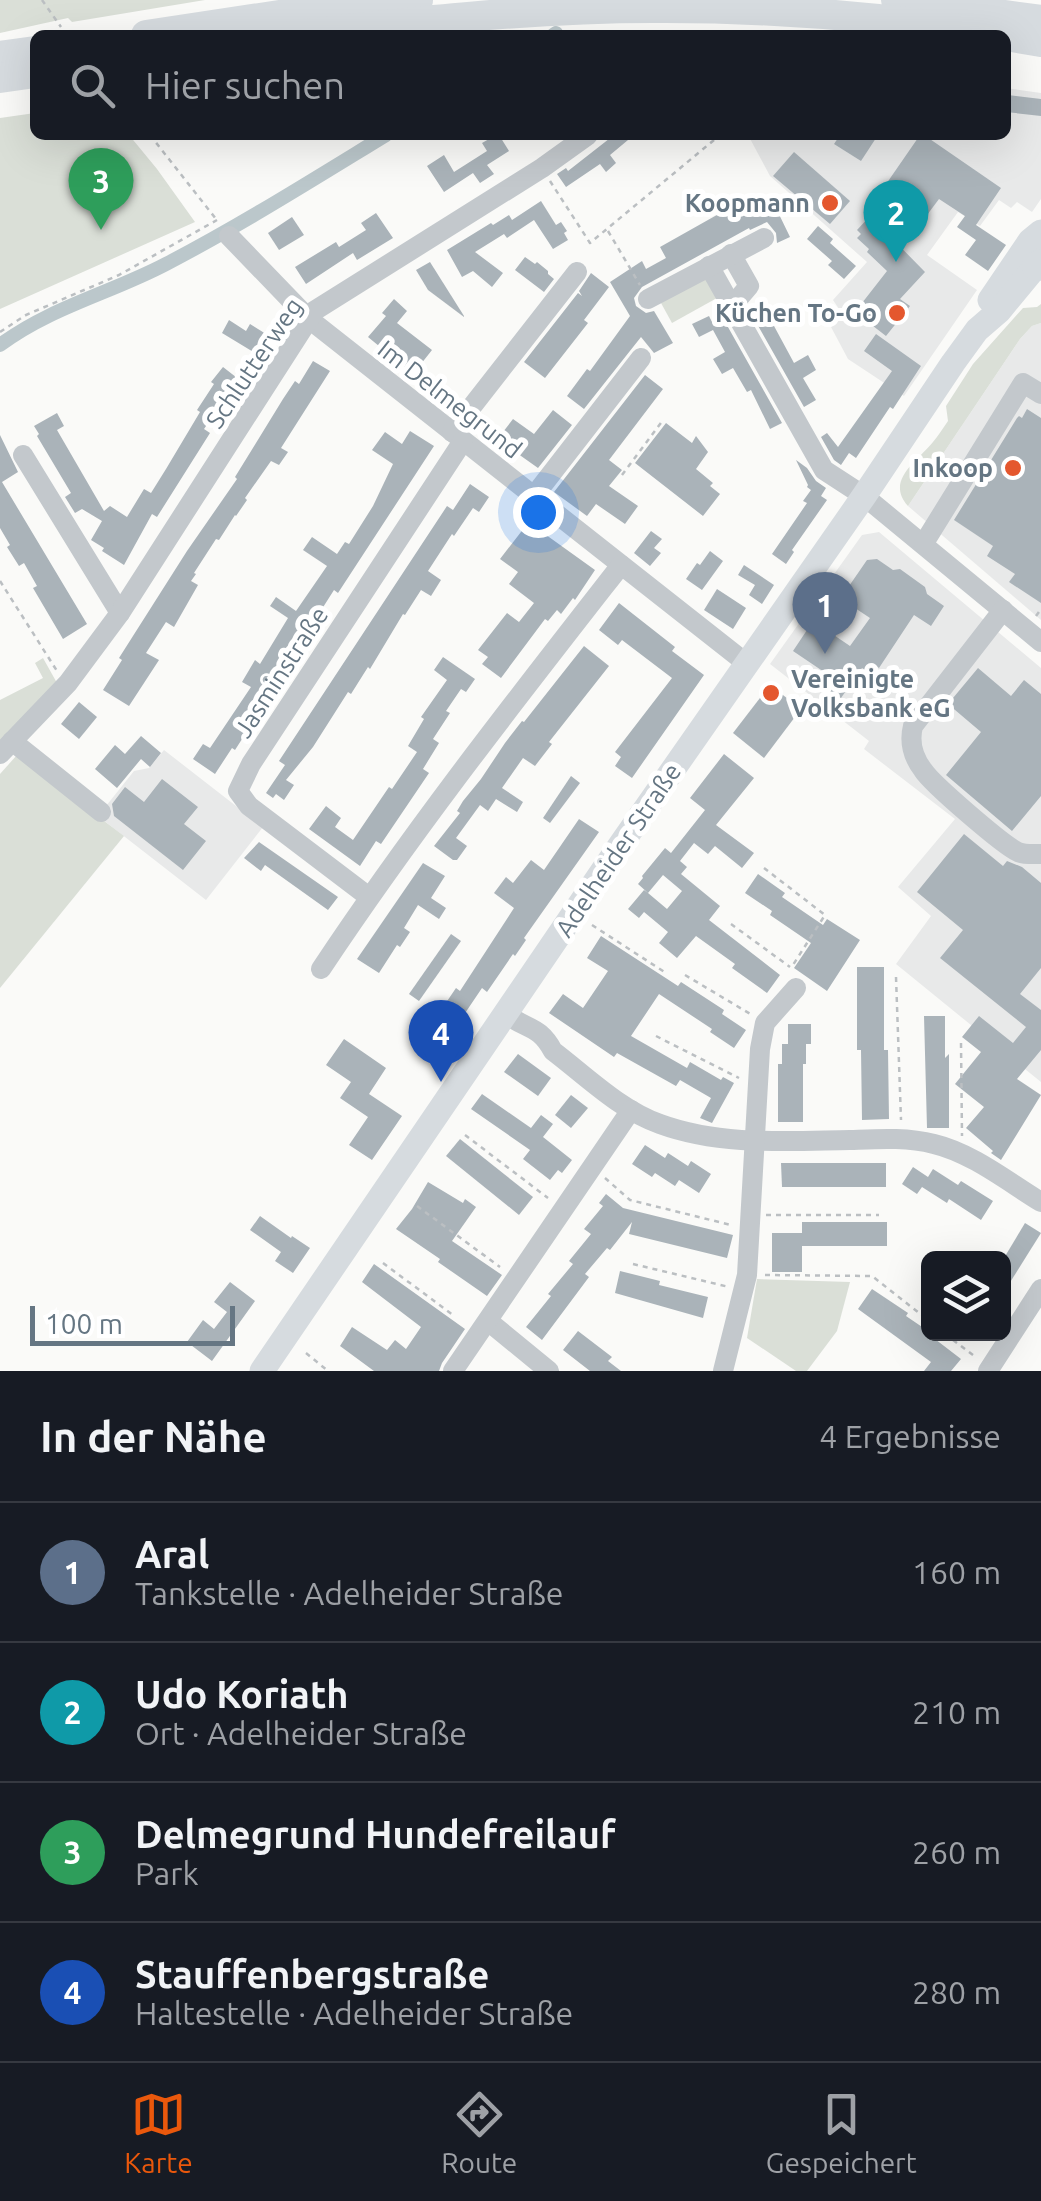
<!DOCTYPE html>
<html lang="de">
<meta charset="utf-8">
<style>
:root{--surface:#171b24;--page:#20242c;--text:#f1f3f6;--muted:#9ea1a6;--line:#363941;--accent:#ea580c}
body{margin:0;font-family:Ubuntu,sans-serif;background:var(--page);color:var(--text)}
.controls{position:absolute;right:30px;bottom:30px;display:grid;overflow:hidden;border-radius:15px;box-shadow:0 10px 40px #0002}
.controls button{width:90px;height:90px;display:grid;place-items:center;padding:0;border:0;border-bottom:2px solid var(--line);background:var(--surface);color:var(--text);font:50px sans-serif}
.scale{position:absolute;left:30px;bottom:25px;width:205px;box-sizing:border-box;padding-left:10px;border:5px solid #657683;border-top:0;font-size:28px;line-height:35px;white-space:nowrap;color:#657683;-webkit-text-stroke:8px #fff;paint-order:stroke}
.you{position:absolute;left:538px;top:512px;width:35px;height:35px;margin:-25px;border:8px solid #fff;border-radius:50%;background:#1a73e8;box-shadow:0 0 0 15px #1a73e833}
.badge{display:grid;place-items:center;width:65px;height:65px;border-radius:50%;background:var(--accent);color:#fff;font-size:32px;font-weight:700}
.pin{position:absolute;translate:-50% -82px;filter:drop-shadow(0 2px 5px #0008)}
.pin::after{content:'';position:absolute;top:52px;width:35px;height:30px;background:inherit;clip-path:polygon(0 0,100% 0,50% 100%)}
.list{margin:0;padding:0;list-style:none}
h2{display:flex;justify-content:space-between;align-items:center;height:130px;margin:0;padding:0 40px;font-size:42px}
h2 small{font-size:32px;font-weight:400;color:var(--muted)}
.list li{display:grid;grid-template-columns:65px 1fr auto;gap:30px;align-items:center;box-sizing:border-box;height:140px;padding:0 40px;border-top:2px solid var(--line)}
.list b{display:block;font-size:38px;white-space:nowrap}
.list p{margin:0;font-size:32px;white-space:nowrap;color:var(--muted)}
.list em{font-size:32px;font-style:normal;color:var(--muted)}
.icon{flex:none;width:55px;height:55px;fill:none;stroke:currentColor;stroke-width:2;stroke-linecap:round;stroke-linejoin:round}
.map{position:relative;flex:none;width:1041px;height:1371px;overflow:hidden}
.search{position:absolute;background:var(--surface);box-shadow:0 10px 40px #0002;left:30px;right:30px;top:30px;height:110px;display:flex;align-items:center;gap:25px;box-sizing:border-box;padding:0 35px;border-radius:15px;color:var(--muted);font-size:38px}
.sheet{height:690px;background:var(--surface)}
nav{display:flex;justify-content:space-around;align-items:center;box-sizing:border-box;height:140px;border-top:2px solid var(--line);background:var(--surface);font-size:28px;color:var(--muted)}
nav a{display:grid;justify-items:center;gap:5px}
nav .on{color:var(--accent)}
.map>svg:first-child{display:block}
.built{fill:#e8e9e9}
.green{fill:#dadfd7}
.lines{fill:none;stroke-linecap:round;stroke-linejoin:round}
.canal{stroke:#bbc7cb;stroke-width:14}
.building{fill:#aab3b9;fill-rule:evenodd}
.path{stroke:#bbbfc2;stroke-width:2.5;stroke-dasharray:5 5;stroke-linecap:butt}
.minor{stroke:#c3c8cc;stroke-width:20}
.major{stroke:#d6dbdf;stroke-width:25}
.highway{stroke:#d6dbdf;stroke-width:30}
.poi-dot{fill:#e4572e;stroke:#fff;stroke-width:4}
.labels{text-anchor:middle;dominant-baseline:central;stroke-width:10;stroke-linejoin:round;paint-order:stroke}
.poi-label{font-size:25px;font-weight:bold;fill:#657683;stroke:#fff;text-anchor:end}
.street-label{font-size:25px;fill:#657683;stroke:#fff}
</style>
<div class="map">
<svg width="1041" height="1371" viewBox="0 0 1041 1371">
<rect width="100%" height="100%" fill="#fafaf8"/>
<g class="built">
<path d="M1006 88 1041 93V199L1032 212 1017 202 1011 208 999 200 980 226 958 212 927 255 977 290 904 396 848 359 831 327 843 315 833 300 867 262 770 176 748 135H1006Z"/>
<path d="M1041 323V620L908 506 1020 339 1032 326Z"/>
<path d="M879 532 1041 668V1082L896 964 931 916 898 887 955 819 864 749 869 741 770 664 862 535Z"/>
<path d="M164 750 263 827 206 900 98 816 134 771 149 768Z"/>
</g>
<g class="green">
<path d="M0 0H205L72 22 68 18 0 33Z"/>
<path d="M35 113V135H129L157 169 195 222 0 309V118Z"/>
<path d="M703 273 717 298 672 323 661 303Z"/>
<path d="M1041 304V323L1032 326 1020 339 908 506C885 480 917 462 933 442 938 436 943 428 948 421L946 406 973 364 1023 308 1037 307Z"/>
<path d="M43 658 57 683 0 742V700L43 678 35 663Z"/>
<path d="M17 755 124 836 0 988V774Z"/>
<path d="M757 1279 850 1282 837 1331 807 1371H796L747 1338Z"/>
</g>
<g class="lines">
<g class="canal">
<path d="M553 35 556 33"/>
<path d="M0 345C51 307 111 293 166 264 241 225 314 179 386 135"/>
</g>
</g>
<g class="building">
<path d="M1008 95 1041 99V116L1006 112Z"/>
<path d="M496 135H499L509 151 487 165 494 174 480 183 473 173 444 192 427 166 444 155 454 172 487 151 482 143Z"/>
<path d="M614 135H634L610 155 616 163 606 172 600 164 566 187 557 174 566 168 568 171Z"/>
<path d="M840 135H878L861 161 834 144Z"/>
<path d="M920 135H924L1001 188 976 225 1006 245 988 271 965 255 976 240 957 227 965 216 939 199 924 219 882 190Z"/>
<path d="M794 152 850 201 830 224 773 176Z"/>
<path d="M747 198 755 213 774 204 790 237 777 243 776 233 767 222 750 230 749 228 642 287 634 298 636 306 646 313 654 311 673 343 654 353 641 337 584 409 567 396 587 369 590 371 630 316 610 282 642 261 646 269 666 258 660 247Z"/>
<path d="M541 201 556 225 561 222 567 231 564 233 568 240 553 249 534 220 507 238 504 234 475 252 503 273 492 287 473 271 462 277 447 250 491 223 493 225 509 215 512 220Z"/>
<path d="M376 213 393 238 357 260 353 253 306 284 295 267 336 242 339 247 366 230 361 223Z"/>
<path d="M870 216 925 272 900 299 910 306 886 336 855 312 887 271 867 252 869 249 857 238 861 234 857 230Z"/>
<path d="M292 217 304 235 279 250 268 233Z"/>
<path d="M818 226 833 239 830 243 856 266 844 279 828 265 832 261 807 239Z"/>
<path d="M525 257 535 264 537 262 548 271V274L554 279 544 292 515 270Z"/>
<path d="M430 262 464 316V317L428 290 416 270Z"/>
<path d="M591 273 609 287 584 320 588 323 545 378 524 362 578 293 582 296 579 291Z"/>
<path d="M394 299 407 311 397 323 432 350 413 374 368 337 386 316 382 313Z"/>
<path d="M760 300 794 363 808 355 816 370 803 378 816 400 804 407 748 308Z"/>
<path d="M709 316 714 326 724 320 782 423 770 429 751 390 747 392 733 368 722 374 713 359 725 352 713 330 699 337 692 324Z"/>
<path d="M229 320 246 331 250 324 266 334 255 353 222 333Z"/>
<path d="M876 334 921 366 893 409 890 407 856 458 849 453 841 465 834 460 821 437 827 433 838 447 892 371 864 351Z"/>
<path d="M313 361 330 371 281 448 288 452 279 465 271 461 245 498 247 500 236 516 235 515 219 540 216 539 194 573 196 574 191 581 198 585 174 627 166 622 146 653 159 660 129 706 103 690 122 660 119 658 187 551 237 479 235 477 283 399 295 381 299 384Z"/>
<path d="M223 367 241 381 229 396 227 395 204 429 210 433 157 517 152 514 124 565 102 551 104 548 91 540 102 521 82 509 75 513 65 497 71 493 37 436 39 434 34 426 57 413 64 426 57 430 104 511 110 506 127 517 144 489 151 493 166 469 200 412 197 410 214 384 211 382Z"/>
<path d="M645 375 663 389 609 460 622 470 609 486 638 506 625 524 596 504 587 516 554 492Z"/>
<path d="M1027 409 1041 418V603L1009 582 1015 574 987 556 993 546 954 520 1017 418 1019 416 1022 418Z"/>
<path d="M553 410 572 425 538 468 507 446 506 448 496 441 513 419 534 434Z"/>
<path d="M666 423 692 443 696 436 708 452 696 469 713 483 710 486 720 494 703 516 635 463Z"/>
<path d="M410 431 434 446 338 593 334 590 299 645 297 644 258 705 262 708 235 750 232 748 215 774 193 759 203 744 210 748 251 687 242 682 255 660 260 664 288 618 270 606 276 597 296 611 327 566 303 550 312 537 337 554 345 542 349 544 373 506 393 464 372 450 385 432 402 444Z"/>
<path d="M0 435 18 472 2 482 87 624 63 639 33 588 37 586 24 563 19 566 7 547 10 545 0 528Z"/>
<path d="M796 460 807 468 816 481 826 488 821 496 827 500 792 550 794 552 786 564 772 554 807 503 803 501 811 490 807 487 808 485Z"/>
<path d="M470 484 489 497 479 512 473 508 454 536 452 534 428 571 441 580 431 596 421 590 405 615 403 614 370 669 368 667 351 694 348 692 313 747 286 780 294 785 284 800 276 794 273 798 266 793 285 765 279 761 447 506 453 510Z"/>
<path d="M531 519 545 529 542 532 595 570 575 600 573 598 561 614 557 610 548 621 545 619 501 678 482 664 488 657 478 650 507 613 519 622 534 603 509 584 518 572 500 559Z"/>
<path d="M651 531 662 539 654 548 661 553 650 566 634 553Z"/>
<path d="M710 551 723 561 702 590 686 579 697 563 700 565Z"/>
<path d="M877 559 893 570 900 569 925 587 927 594 944 606 931 626 914 615 879 668 872 663 867 671 862 668 841 698 823 686 830 676 793 651 813 621 850 646 870 618 849 604 847 589 867 560Z"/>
<path d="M744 565 774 585 762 604 749 595 755 585 738 575Z"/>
<path d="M717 589 746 608 733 629 704 610Z"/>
<path d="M619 603 675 647 672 651 704 675 632 778 615 766 621 757 615 752 672 678 622 640 618 645 599 630Z"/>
<path d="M584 646 609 666 549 742 552 744 535 766 523 758 502 788 523 802 517 812 496 799 488 811 480 805 456 838 467 846 457 860H453L434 846 460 813 457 811 463 801 481 779 505 743 522 721 524 722Z"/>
<path d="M443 657 475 679 466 692 461 689 446 711 450 713 433 739 439 743 423 769 429 773 381 844 376 841 360 866 309 829 326 806 341 818 335 827 353 840 389 787 392 789 417 752 408 746 424 719 421 717 447 680 434 670Z"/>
<path d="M978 668 1011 696 1024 680 1041 694V796L1012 831 946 775 981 732 948 704Z"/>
<path d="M770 685 801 709 764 758 733 733Z"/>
<path d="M79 702 97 717 79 739 61 724Z"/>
<path d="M141 736 161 753 150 767 141 759 117 788 95 769 115 745 125 754Z"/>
<path d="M724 754 754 778 716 825 754 853 742 868 715 846 708 854 694 843 680 861 687 867 681 874 720 906 709 920 780 975 767 993 732 968 735 964 696 936 677 958 659 943 668 932 644 912 639 918 628 909 644 890 648 893 638 884 643 878 642 876 665 848 671 853 705 810 690 798ZM663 875 682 891 667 909 648 893Z"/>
<path d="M571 776 580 783 550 823 543 818Z"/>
<path d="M162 779 198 807 184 824 206 841 183 870 114 816 112 804 125 787 144 802Z"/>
<path d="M579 819 599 832 524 938 526 940 515 956 513 954 487 992 482 988 455 1028 437 1016 456 988 460 991 514 908 494 893 506 877 513 883 531 860 544 870Z"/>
<path d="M964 834 1003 866 1007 861 1022 867 1041 883V968L1020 994 1041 1010V1050L1017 1079 1041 1095 1001 1160 991 1153 993 1151 966 1128 984 1107 955 1084 981 1052 962 1037 979 1016 1013 1043 1026 1027 940 958 963 930 917 892Z"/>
<path d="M259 842 338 897 328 910 265 865 261 871 244 858Z"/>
<path d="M423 863 445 876 431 898 446 908 439 919 418 905 404 928 410 932 400 947 397 945 379 973 357 959Z"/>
<path d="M758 874 785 893 782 897 823 925 827 919 860 940 827 991 794 968 811 943 770 915 772 911 745 893Z"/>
<path d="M451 934 461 941 419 1001 409 994Z"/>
<path d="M601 936 678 986 681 982 724 1010 722 1014 746 1030 734 1048 710 1032 712 1029 659 994 631 1036 687 1068 690 1062 721 1080 723 1077 734 1083 712 1123 700 1118 711 1098 680 1080 676 1086 617 1053 614 1057 549 1013 563 994 583 1008 608 971 587 958Z"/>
<path d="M857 967H884V1050H888L889 1119 862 1120 861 1050H857Z"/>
<path d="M924 1016H945V1058L949 1054V1128H927Z"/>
<path d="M788 1024H811V1044H806V1064H803V1122H778V1064H782V1044H788Z"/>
<path d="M344 1039 386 1068 369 1094 402 1116 372 1160 349 1145 368 1117 340 1098 351 1082 326 1065Z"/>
<path d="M518 1054 551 1078 538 1096 504 1072Z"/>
<path d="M482 1094 531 1128 541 1115 553 1124 543 1137 572 1160 562 1173 558 1170 550 1180 523 1159 530 1150 471 1109Z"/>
<path d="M571 1095 588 1108 571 1128 555 1115Z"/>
<path d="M460 1139 533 1197 519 1215 446 1156Z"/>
<path d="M645 1145 665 1158 668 1153 688 1166 691 1161 711 1174 699 1193 679 1180 675 1186 655 1173 652 1177 632 1164Z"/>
<path d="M781 1163H886V1187H782Z"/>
<path d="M913 1167 928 1177 933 1169 958 1185 961 1181 993 1201 981 1220 949 1199 947 1203 922 1187 917 1194 902 1184Z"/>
<path d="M428 1182 463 1203 465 1199 476 1207 452 1241 502 1275 487 1296 438 1262 440 1259 396 1229 412 1209Z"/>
<path d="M606 1194 623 1208 733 1235 727 1258 629 1234 632 1222 610 1250 607 1248 585 1274 589 1277 542 1340 526 1327 551 1296 548 1294 573 1264 569 1261 591 1234 584 1229 603 1206 599 1203Z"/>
<path d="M260 1216 291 1238 292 1236 310 1248 293 1273 275 1261 281 1252 250 1230Z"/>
<path d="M802 1222H887V1246H802V1272H772V1233H802Z"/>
<path d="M1025 1223 1041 1233 1004 1292V1258Z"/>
<path d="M374 1264 465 1329 442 1363 439 1371H374L340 1346 352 1327 387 1350 395 1340 406 1349 421 1327 362 1282Z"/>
<path d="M620 1271 660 1281 659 1285 708 1297 703 1318 615 1293Z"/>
<path d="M230 1282 255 1301 212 1361 187 1342 203 1320 214 1329 227 1312 214 1302Z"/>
<path d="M872 1289 908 1313 906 1316 928 1331V1334H933L931 1336 961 1359 951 1371H924L931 1362 858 1309Z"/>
<path d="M578 1331 612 1357 608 1361 621 1371H590L563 1350Z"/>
</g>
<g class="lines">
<g class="path">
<path d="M42 0 61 27"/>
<path d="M150 135 216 219"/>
<path d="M550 181 590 243 720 135"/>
<path d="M608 231 640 285"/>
<path d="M0 332 26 315 119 275 217 220"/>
<path d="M622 475 663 420"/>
<path d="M0 581 57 671"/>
<path d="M1036 616 1041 609"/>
<path d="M764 868 825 915 791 968"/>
<path d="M731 924 790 967"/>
<path d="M592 925 666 973"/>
<path d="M685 975 752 1015"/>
<path d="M896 977 901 1120"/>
<path d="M656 1036 739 1078"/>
<path d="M961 1043 962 1136"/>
<path d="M465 1135 548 1198"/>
<path d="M605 1178 630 1200 731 1225"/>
<path d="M417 1206 500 1267"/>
<path d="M766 1215H879"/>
<path d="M383 1263 453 1315"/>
<path d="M633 1264 729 1287"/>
<path d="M765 1275 872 1276 928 1320"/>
<path d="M945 1334 977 1358"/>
<path d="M306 1353 328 1371"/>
</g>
<g class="minor">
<path d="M229 236 309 319 746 663"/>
<path d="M731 254 749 286 732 306"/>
<path d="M709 266 824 470 864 496 1041 642"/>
<path d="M648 299 764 238"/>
<path d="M452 432 577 272"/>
<path d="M23 455 120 613"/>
<path d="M534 496 641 358"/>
<path d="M924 543 1023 383 1041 394"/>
<path d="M1003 610 913 726C909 742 913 757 923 770 932 784 1003 845 1018 852 1025 855 1033 854 1041 854"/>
<path d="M12 741 101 812"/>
<path d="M0 754 68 683 120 613 314 311 542 168 588 135"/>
<path d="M369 897 249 806 238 791 251 764 463 441"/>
<path d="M321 969C414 829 518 697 621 565"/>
<path d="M506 1014C527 1030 539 1025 553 1051 586 1076 620 1110 660 1124 720 1146 786 1141 850 1140 878 1139 906 1137 934 1144 972 1153 1008 1182 1041 1202"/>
<path d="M488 1321 549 1371"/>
<path d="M453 1371 631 1110"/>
<path d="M723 1371 747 1275 760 1049 765 1023 796 988"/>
<path d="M988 1371 1041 1289"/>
</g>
<g class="major">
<path d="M990 300 1030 241 1041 232"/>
<path d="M262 1371 621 844 864 496 953 363 977 330 999 311 1041 260"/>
</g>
<g class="highway">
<path d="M896 0 1041 20"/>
<path d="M146 35 293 13 418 0"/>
<path d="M294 35C417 21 541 7 665 8 776 8 888 17 998 35"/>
<path d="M1006 36 1041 42"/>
<path d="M0 56 35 51"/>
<path d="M0 78 35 73"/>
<path d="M1037 266 1041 264"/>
</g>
</g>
<g class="poi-dot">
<circle cx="830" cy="203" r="10"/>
<circle cx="897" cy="313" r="10"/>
<circle cx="1013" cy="468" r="10"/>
<circle cx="771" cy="693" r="10"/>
</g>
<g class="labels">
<g class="poi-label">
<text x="810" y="203">Koopmann</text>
<text x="877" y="313">Küchen To-Go</text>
<text x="993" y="468">Inkoop</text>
<text x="791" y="679" text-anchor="start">Vereinigte<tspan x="791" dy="29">Volksbank eG</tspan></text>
</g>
<g class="street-label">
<text transform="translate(254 363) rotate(-56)">Schlutterweg</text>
<text transform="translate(450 399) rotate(38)">Im Delmegrund</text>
<text transform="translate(281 672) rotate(-57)">Jasminstraße</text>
<text transform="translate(618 850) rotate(-56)">Adelheider Straße</text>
</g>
</g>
</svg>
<div class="controls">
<button><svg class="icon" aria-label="layers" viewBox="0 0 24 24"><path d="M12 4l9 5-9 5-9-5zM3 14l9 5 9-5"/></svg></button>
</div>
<div class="scale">100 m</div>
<div class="you"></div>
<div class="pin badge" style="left:825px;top:654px;background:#5c6f8a">1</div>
<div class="pin badge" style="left:896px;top:262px;background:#0f9aa8">2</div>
<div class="pin badge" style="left:101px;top:230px;background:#2e9e5b">3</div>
<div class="pin badge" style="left:441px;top:1082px;background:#1a4fb4">4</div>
<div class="search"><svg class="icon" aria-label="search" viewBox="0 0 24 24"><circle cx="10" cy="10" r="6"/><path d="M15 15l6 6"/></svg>Hier suchen</div>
</div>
<section class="sheet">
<h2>In der Nähe<small>4 Ergebnisse</small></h2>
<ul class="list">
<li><span class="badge" style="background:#5c6f8a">1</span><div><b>Aral</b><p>Tankstelle · Adelheider Straße</p></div><em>160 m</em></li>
<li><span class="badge" style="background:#0f9aa8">2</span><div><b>Udo Koriath</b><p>Ort · Adelheider Straße</p></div><em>210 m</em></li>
<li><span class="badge" style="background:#2e9e5b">3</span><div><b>Delmegrund Hundefreilauf</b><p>Park</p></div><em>260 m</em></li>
<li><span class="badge" style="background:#1a4fb4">4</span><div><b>Stauffenbergstraße</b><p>Haltestelle · Adelheider Straße</p></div><em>280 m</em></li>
</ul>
</section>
<nav>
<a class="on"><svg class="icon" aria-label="map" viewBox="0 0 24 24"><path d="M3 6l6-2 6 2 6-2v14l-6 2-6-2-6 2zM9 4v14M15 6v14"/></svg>Karte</a>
<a><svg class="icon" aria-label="directions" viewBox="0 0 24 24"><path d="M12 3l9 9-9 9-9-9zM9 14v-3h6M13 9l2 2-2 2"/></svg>Route</a>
<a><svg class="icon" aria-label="saved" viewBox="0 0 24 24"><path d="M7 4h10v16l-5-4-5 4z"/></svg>Gespeichert</a>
</nav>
